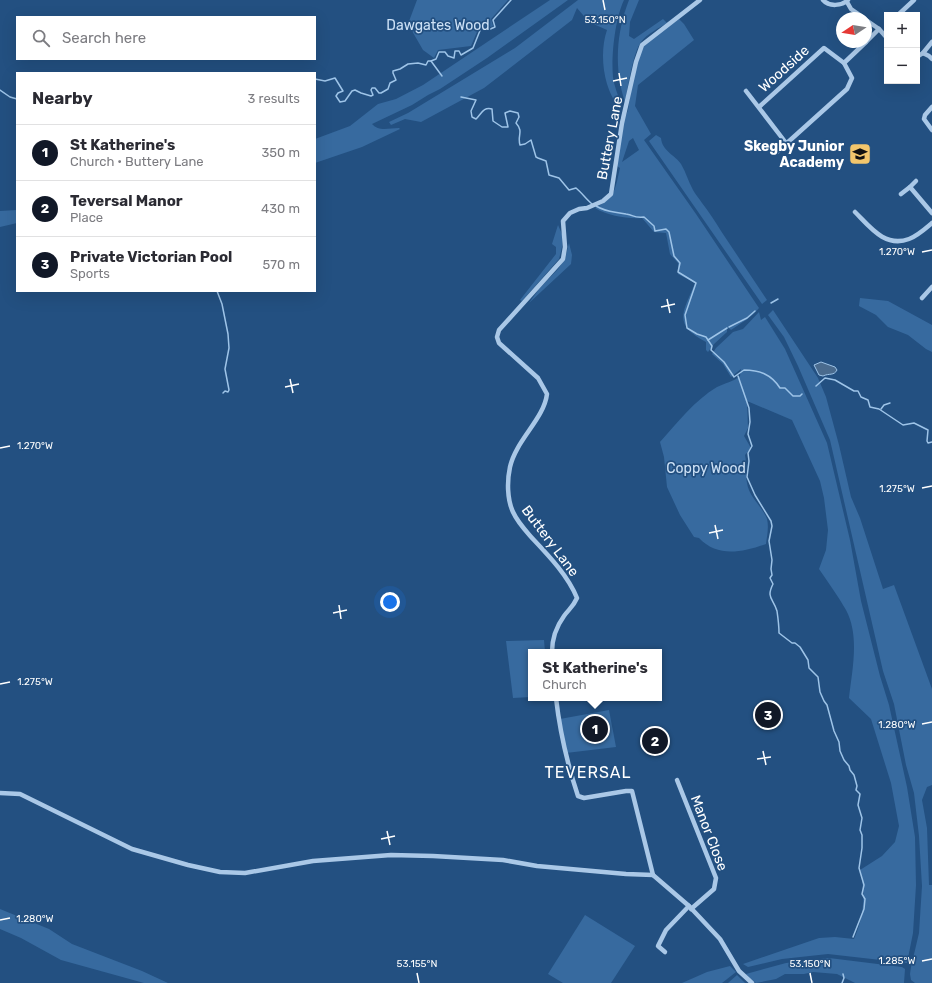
<!DOCTYPE html>
<meta charset="utf-8">
<style>
:root{--surface:#fff;--page:#f7f7f7;--text:#2b2b33;--muted:#7c7c81;--line:#e1e1e2;--accent:#111827}
body{margin:0;font-family:Rubik,sans-serif;background:var(--page);color:var(--text)}
.controls{position:absolute;right:12px;top:12px;display:grid;overflow:hidden;border-radius:0px;box-shadow:0 4px 16px #0002}
.controls button{width:36px;height:36px;display:grid;place-items:center;padding:0;border:0;border-bottom:1px solid var(--line);background:var(--surface);color:var(--text);font:20px sans-serif}
.compass{position:absolute;left:836px;top:12px;width:36px;height:36px;border-radius:50%;background:var(--surface);box-shadow:0 4px 16px #0002;rotate:258deg}
.you{position:absolute;left:390px;top:602px;width:14px;height:14px;margin:-10px;border:3px solid #fff;border-radius:50%;background:#1a73e8;box-shadow:0 0 0 6px #1a73e833}
.badge{display:grid;place-items:center;width:26px;height:26px;border-radius:50%;background:var(--accent);color:#fff;font-size:13px;font-weight:700}
.pin{position:absolute;translate:-50% -50%;border:2px solid #fff;box-shadow:0 1px 4px #0006}
.popup{position:absolute;left:528px;top:649px;width:134px;height:52px;box-sizing:border-box;display:grid;place-content:center;border-radius:0px;background:var(--surface);filter:drop-shadow(0 1px 3px #0005);font-size:13px;white-space:nowrap;color:var(--muted)}
.popup b{font-size:15px;color:var(--text)}
.popup::after{content:'';position:absolute;left:50%;top:100%;margin-left:-8px;border:8px solid transparent;border-top-color:var(--surface)}
.list{margin:0;padding:0;list-style:none}
h2{display:flex;justify-content:space-between;align-items:center;height:52px;margin:0;padding:0 16px;font-size:17px}
h2 small{font-size:13px;font-weight:400;color:var(--muted)}
.list li{display:grid;grid-template-columns:26px 1fr auto;gap:12px;align-items:center;box-sizing:border-box;height:56px;padding:0 16px;border-top:1px solid var(--line)}
.list b{display:block;font-size:15px;white-space:nowrap}
.list p{margin:0;font-size:13px;white-space:nowrap;color:var(--muted)}
.list em{font-size:13px;font-style:normal;color:var(--muted)}
.icon{flex:none;width:22px;height:22px;fill:none;stroke:currentColor;stroke-width:2;stroke-linecap:round;stroke-linejoin:round}
.map{position:relative;flex:none;width:932px;height:983px;overflow:hidden}
.search{position:absolute;background:var(--surface);box-shadow:0 4px 16px #0002;left:16px;top:16px;width:300px;height:44px;display:flex;align-items:center;gap:10px;box-sizing:border-box;padding:0 14px;border-radius:0px;color:var(--muted);font-size:15px}
.panel{position:absolute;background:var(--surface);box-shadow:0 4px 16px #0002;left:16px;top:72px;width:300px;height:220px;border-radius:0px}
.map>svg:first-child{display:block}
.green{fill:#376a9f;fill-rule:evenodd}
.water{fill:#4a6b8e;stroke:#9ec4e8}
.lines{fill:none;stroke-linecap:round;stroke-linejoin:round}
.stream{stroke:#9ec4e8;stroke-width:1.5}
.minor{stroke:#aac8e7;stroke-width:4.5}
.ticks{fill:none;stroke:#fff;stroke-width:1.5}
.labels{text-anchor:middle;dominant-baseline:central;stroke-width:3.5;stroke-linejoin:round;paint-order:stroke}
.park-label{font-size:14px;fill:#cde1f6;stroke:#235081}
.street-label{font-size:14px;fill:#fff;stroke:#235081}
.poi-label{font-size:14px;font-weight:bold;fill:#fff;stroke:#235081;text-anchor:end}
.quarter-label{font-size:16px;letter-spacing:1px;fill:#fff;stroke:#235081}
.ticks-label{font-size:10px;text-anchor:middle;fill:#fff;stroke:#235081;stroke-width:3.5;stroke-linejoin:round;paint-order:stroke}
</style>
<div class="map">
<svg width="932" height="983" viewBox="0 0 932 983">
<rect width="100%" height="100%" fill="#235081"/>
<g class="green">
<path d="M417 0H508L491 19 493 26 488 28 479 27 471 46 438 50 434 58 423 50 408 24Z"/>
<path d="M550 0H568L487 58 440 89 428 95 412 105 372 124C379 132 389 128 399 128L400 129 362 147 315 163V139L350 126 378 104 396 99 423 85Z"/>
<path d="M578 0H624C615 19 611 56 613 77 614 86 618 95 621 104L619 107C603 88 599 53 607 30L589 22 577 8 572 20 484 88 421 122 405 119 391 125 389 122 408 113 515 48Z"/>
<path d="M629 0H639L630 22 629 36 634 39 663 19 667 23C659 28 647 34 641 42 633 53 628 87 625 102 614 69 616 33 629 0Z"/>
<path d="M679 19 684 24 694 40 638 85 635 106 651 134 644 140 696 214 759 308C751 318 741 323 731 330L729 328 727 329V332L714 344 708 352 706 350V342C672 324 683 313 695 283L678 274V263L670 254 666 233 654 232 642 218C628 219 608 216 595 208 616 197 615 189 620 168L617 166 624 121 628 110 632 84 643 45ZM633 138 639 150 622 162 629 141Z"/>
<path d="M656 135 661 138C662 151 675 155 681 164 686 172 688 181 693 190 695 194 699 198 702 203 709 212 715 221 721 231L767 300 762 304 651 144 649 141Z"/>
<path d="M17 210V223L0 227V211Z"/>
<path d="M558 225 562 234V247L559 259 522 301 520 300 556 254V247L552 244Z"/>
<path d="M569 243 572 255 571 264 529 303 539 289 558 269 565 259Z"/>
<path d="M860 298 888 301 932 325V352L926 349 908 335 888 327 876 315 859 306Z"/>
<path d="M773 310 818 378 826 397 839 445 851 497 860 518 883 589 894 585 932 689V785L927 787 922 800 927 828 929 885H932V983H915L911 980 910 974 911 967 919 933 922 886 919 836 914 793 906 765 894 704 883 671 830 440 798 366 784 337 768 315Z"/>
<path d="M759 312 761 320 765 317 785 349 827 443 850 540 861 601 880 676 889 705 907 787 915 837 916 885 913 933 907 963 828 954 782 959 748 967 743 964 819 938 835 937 854 939C864 917 866 894 860 870L882 856 895 842 899 826 891 783 871 719 849 698C852 670 860 636 846 610 838 596 828 582 819 569L826 550 828 530 824 498 820 481 792 420 747 401 748 428 744 436 751 448 745 455C747 464 745 474 747 483 749 497 762 506 767 519 769 527 767 536 766 544 742 552 718 558 699 538L694 537 680 515 667 487 664 457 660 442C677 423 695 400 717 387 725 383 733 382 740 376L741 369 731 377 723 364 712 354 716 348 733 332 743 329Z"/>
<path d="M544 640 545 652H531V697L513 698 506 641Z"/>
<path d="M609 710 616 747 566 753 560 719Z"/>
<path d="M0 909 49 929 72 944 142 971 168 983H144L61 960 21 938 0 929Z"/>
<path d="M585 915 635 946 611 983H563L548 974Z"/>
<path d="M829 958 902 967 905 969 904 983H855L837 974 813 972 804 974H785L776 979 756 983 748 977 746 974 786 963Z"/>
<path d="M730 966 736 972 722 983H682L707 972Z"/>
<path d="M737 975 745 983H728Z"/>
</g>
<path class="water" d="M821 362 835 367 837 370C834 376 829 373 823 376L819 375 814 365Z"/>
<g class="lines">
<g class="stream">
<path d="M431 61 436 59 439 52H445L448 56 454 58 455 51H459L461 55 473 48 481 28 488 30 495 27 493 20 511 0"/>
<path d="M315 79 325 81 335 78 343 91 338 93 336 96 340 102 345 101 352 91 355 90 361 93 371 96 373 95 371 90 372 88H375L379 93H381L388 89 390 83 396 80 393 73V71L400 69 408 64 418 63 426 65 428 61H431L442 76"/>
<path d="M0 90 10 97 17 99"/>
<path d="M461 97 476 100 471 111 472 117 476 119C482 113 483 107 492 109L493 121 502 127H508L505 113 510 111 518 113 519 117 516 123C524 132 517 135 520 145L525 144 531 140 536 157 538 158 546 161 549 175 559 178 569 190 576 188C582 193 586 199 592 204"/>
<path d="M596 206C608 213 613 211 626 214 635 215 632 218 644 217L654 226 655 231 666 229 669 232 674 256 680 263 678 272 696 283 685 315 687 328 697 334 706 337 712 346 711 350 724 362 734 377 744 370C759 370 771 374 780 388H785L793 396H800L802 394"/>
<path d="M217 291 222 304 228 334 229 348 225 369 229 390 228 392 225 391 223 393"/>
<path d="M771 303 778 299"/>
<path d="M729 327 747 318 755 311"/>
<path d="M708 340 727 328"/>
<path d="M738 376 749 408 750 422 748 434 752 446 748 453 749 461 747 477 755 495 771 521 772 526 769 541 772 560 771 569 772 575 770 578 773 584C766 598 773 598 777 611 778 618 779 625 779 633L792 643H795L800 647 808 660 809 668 818 677 820 692 824 701 827 705 834 731 839 742 840 751 844 760 849 766 850 770 854 775 857 786 856 790 860 794 858 805 862 818 860 830 862 835V848L859 868 864 885 862 894 865 899 864 909 853 937"/>
<path d="M816 386 825 378 835 380 854 391H858L861 397 868 400 870 407 879 409 903 425 914 423 928 430 927 441 928 443 932 442"/>
<path d="M881 409 884 405 890 403"/>
<path d="M842 983 844 978 843 974"/>
</g>
<g class="minor">
<path d="M823 0C829 7 842 6 848 0"/>
<path d="M847 2 851 9 864 18"/>
<path d="M898 15 914 0"/>
<path d="M866 20 879 29 887 38"/>
<path d="M866 42 879 29"/>
<path d="M923 53 932 42"/>
<path d="M917 57 923 53 929 56 932 59"/>
<path d="M844 63 866 42"/>
<path d="M746 91 786 143"/>
<path d="M759 107 824 48 844 63 852 78 847 89 777 152"/>
<path d="M932 107 925 115 924 119 932 130"/>
<path d="M910 187 916 181"/>
<path d="M901 194 910 187 932 213"/>
<path d="M855 212C870 227 885 248 909 239 917 236 925 229 932 223"/>
<path d="M922 298 932 287"/>
<path d="M552 652C552 639 556 627 564 616 569 609 573 607 577 598 568 576 550 557 533 539 526 531 518 523 513 512 507 499 507 481 510 467 516 440 544 419 547 394L538 378 499 343 497 337 499 330 563 259 565 247 563 221 570 213 579 209 587 208 603 201 611 194 622 123 636 62 642 45 700 0"/>
<path d="M556 698C560 733 567 763 578 796L584 798 626 791H632L653 875"/>
<path d="M677 780 716 878 714 889 691 909"/>
<path d="M0 793 20 794 132 849 188 865 220 872 245 873 313 861 391 855 433 856 503 860 537 866 626 874 653 875"/>
<path d="M653 875 689 906 720 939 739 971 752 983"/>
<path d="M665 952 658 946 666 930 689 906"/>
</g>
</g>
<path class="ticks" d="M603 0 605 10M619 73 621 86M613 81 627 78M922 252 932 250M667 299 670 313M661 307 675 304M290 379 293 393M285 387 299 384M0 448 10 446M922 488 932 486M715 525 718 539M709 533 723 530M339 605 341 619M333 613 347 610M0 684 10 682M922 724 932 722M763 751 766 765M757 759 771 757M387 831 390 845M381 839 395 836M0 920 10 918M922 961 932 959M417 973 419 983M810 973 812 983"/>
<defs>
<g id="school-square" transform="scale(1.15)"><rect x="-9" y="-9" width="18" height="18" rx="4" fill="#f3c66c" stroke="#235081"/><path d="M0-5L7-2L0 1L-7-2ZM-4 1L0 2.5L4 1V4Q0 6-4 4Z" fill="#111"/></g>
</defs>
<g fill-rule="evenodd">
<use href="#school-square" x="860" y="154"/>
</g>
<g class="labels">
<g class="park-label">
<text x="438" y="25">Dawgates Wood</text>
<text x="706" y="468">Coppy Wood</text>
</g>
<g class="street-label">
<text transform="translate(784 69) rotate(-42)">Woodside</text>
<text transform="translate(610 138) rotate(-79)">Buttery Lane</text>
<text transform="translate(550 541) rotate(53)">Buttery Lane</text>
<text transform="translate(709 833) rotate(69)">Manor Close</text>
</g>
<g class="poi-label">
<text x="844" y="146">Skegby Junior<tspan x="844" dy="16">Academy</tspan></text>
</g>
<g class="quarter-label">
<text x="588" y="772">TEVERSAL</text>
</g>
</g>
<g class="ticks-label">
<text x="605" y="23">53.150°N</text>
<text x="897" y="255">1.270°W</text>
<text x="35" y="449">1.270°W</text>
<text x="897" y="492">1.275°W</text>
<text x="35" y="685">1.275°W</text>
<text x="897" y="728">1.280°W</text>
<text x="35" y="922">1.280°W</text>
<text x="897" y="964">1.285°W</text>
<text x="417" y="967">53.155°N</text>
<text x="810" y="967">53.150°N</text>
</g>
</svg>
<div class="controls">
<button>+</button>
<button>−</button>
</div>
<svg class="compass" viewBox="-18 -18 36 36"><path d="M0-13l5 13h-10z" fill="#e53935"/><path d="M0 13l5-13h-10z" fill="#7c7c81"/></svg>
<div class="you"></div>
<div class="pin badge" style="left:595px;top:729px">1</div>
<div class="popup"><b>St Katherine's</b>Church</div>
<div class="pin badge" style="left:655px;top:741px">2</div>
<div class="pin badge" style="left:768px;top:715px">3</div>
<div class="search"><svg class="icon" aria-label="search" viewBox="0 0 24 24"><circle cx="10" cy="10" r="6"/><path d="M15 15l6 6"/></svg>Search here</div>
<section class="panel">
<h2>Nearby<small>3 results</small></h2>
<ul class="list">
<li><span class="badge">1</span><div><b>St Katherine's</b><p>Church · Buttery Lane</p></div><em>350 m</em></li>
<li><span class="badge">2</span><div><b>Teversal Manor</b><p>Place</p></div><em>430 m</em></li>
<li><span class="badge">3</span><div><b>Private Victorian Pool</b><p>Sports</p></div><em>570 m</em></li>
</ul>
</section>
</div>
